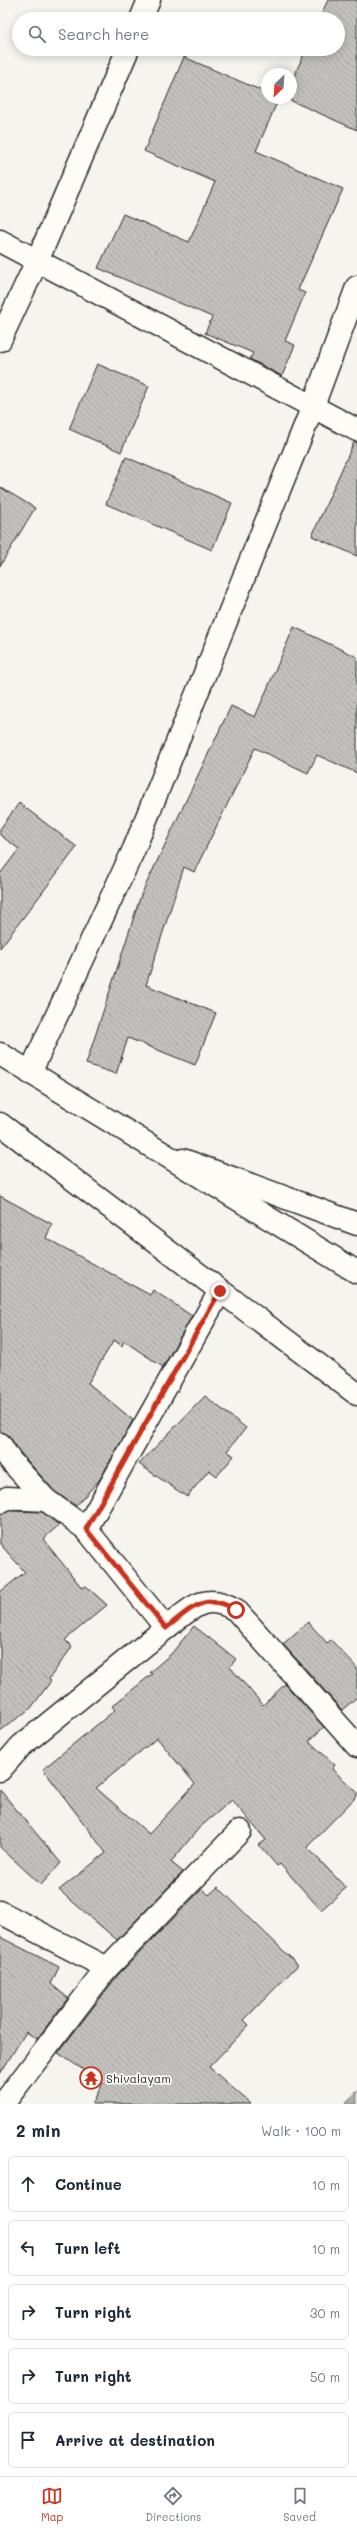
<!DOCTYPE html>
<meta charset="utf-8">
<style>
:root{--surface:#fff;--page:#f6f6f7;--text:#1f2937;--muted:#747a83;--line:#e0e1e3;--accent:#c8321e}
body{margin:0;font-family:Mali,sans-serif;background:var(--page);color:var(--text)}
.compass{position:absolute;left:261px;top:68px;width:36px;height:36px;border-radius:50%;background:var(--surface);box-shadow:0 2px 10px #0003;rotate:205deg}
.stop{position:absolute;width:12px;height:12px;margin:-9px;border:3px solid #c8321e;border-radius:50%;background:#fff}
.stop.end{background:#c8321e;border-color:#fff;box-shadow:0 1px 4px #0008}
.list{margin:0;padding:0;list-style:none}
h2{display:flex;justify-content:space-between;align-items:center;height:52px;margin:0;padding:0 16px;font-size:17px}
h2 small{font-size:13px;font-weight:400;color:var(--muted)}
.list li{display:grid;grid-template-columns:26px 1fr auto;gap:12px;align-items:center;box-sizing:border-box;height:56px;margin:0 8px 8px;padding:0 8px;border:1px solid var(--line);border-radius:6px}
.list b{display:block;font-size:15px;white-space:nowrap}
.list em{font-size:13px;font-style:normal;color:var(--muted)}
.icon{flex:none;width:22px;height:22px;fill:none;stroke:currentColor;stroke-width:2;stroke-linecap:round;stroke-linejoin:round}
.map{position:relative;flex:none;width:357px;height:2104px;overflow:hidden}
.search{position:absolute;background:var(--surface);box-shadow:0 2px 10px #0003;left:12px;right:12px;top:12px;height:44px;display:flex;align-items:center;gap:10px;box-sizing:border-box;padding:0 14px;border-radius:22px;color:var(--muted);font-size:15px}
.sheet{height:372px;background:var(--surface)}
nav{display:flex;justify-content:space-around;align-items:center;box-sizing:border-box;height:56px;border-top:1px solid var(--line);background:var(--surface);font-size:11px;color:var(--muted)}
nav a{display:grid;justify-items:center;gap:2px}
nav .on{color:var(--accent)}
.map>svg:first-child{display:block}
.water{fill:url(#water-waves);stroke:#797877}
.building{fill:url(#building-back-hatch);stroke:#2b2b2b;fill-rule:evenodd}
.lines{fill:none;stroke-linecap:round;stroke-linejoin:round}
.minor-casing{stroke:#2b2b2b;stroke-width:25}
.primary-casing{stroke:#2b2b2b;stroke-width:25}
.minor{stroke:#fdfcf7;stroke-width:22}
.primary{stroke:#fdfcf7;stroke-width:22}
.route{stroke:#c8321e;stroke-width:5}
.labels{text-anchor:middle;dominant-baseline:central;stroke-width:3.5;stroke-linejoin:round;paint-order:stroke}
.poi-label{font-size:12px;fill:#2b2b2b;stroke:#fdfcf7;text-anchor:start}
</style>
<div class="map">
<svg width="357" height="2104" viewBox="0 0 357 2104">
<defs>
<pattern id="water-waves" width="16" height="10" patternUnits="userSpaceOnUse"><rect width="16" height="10" fill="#adaca9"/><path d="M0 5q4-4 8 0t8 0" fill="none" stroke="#8d8c8a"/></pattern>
<pattern id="building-back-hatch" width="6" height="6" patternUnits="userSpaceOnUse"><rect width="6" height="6" fill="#c2c1be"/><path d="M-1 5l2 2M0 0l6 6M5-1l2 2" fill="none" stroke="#a7a6a3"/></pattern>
</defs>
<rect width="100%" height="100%" fill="#f5f4ef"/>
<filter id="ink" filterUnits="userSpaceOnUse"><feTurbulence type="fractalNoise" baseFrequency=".025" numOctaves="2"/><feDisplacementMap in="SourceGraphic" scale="8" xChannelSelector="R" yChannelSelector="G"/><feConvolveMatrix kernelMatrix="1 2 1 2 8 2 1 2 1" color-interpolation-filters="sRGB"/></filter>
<g filter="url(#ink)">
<path class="water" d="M357 2091V2104H344Z"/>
<g class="building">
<path d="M328 0H357V130L285 98H291V83L306 49H338V19H319Z"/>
<path d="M184 57 267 93V98H279L256 151 343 189 298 290 305 293 285 341 295 345 282 376 250 359 253 353 205 333 212 317 98 268 123 214 189 242 215 182 144 151Z"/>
<path d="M97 364 149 386 121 452 69 429Z"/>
<path d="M354 442H357V556L312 536Z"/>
<path d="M126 457 232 503 212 550 106 504Z"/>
<path d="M0 487 35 508 0 566Z"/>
<path d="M294 627 357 657V773L317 755 308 773 255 748 194 872 184 867 146 985 216 1013 195 1065 128 1038 116 1074 86 1064 141 895 231 706 255 717Z"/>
<path d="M19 803 77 847 0 948V874L19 849 0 835V829Z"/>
<path d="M0 1196 52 1224 46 1238 150 1295 153 1290 192 1316 163 1367 124 1341 122 1346 114 1340 88 1383 133 1420 100 1479 76 1506 54 1491 20 1452 10 1437 0 1432Z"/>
<path d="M205 1396 246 1428 227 1451 234 1456 217 1476 209 1470 187 1497 139 1464Z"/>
<path d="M10 1511 42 1512 59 1525 43 1539 82 1588 86 1586 107 1605 65 1640 72 1647 49 1679 51 1681 31 1708 0 1731V1592L25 1572 0 1544V1515Z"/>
<path d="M308 1622 327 1643 331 1640 357 1668V1697L342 1710 283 1644Z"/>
<path d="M194 1626 236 1659 230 1667 263 1705 285 1684 324 1727 309 1741 335 1765 332 1769 357 1792V1796L307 1847 346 1888 321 1910 280 1864 277 1866 259 1845 266 1840 232 1800 199 1828 171 1862 183 1872 117 1940 59 1890 106 1853 43 1769 115 1710 112 1706 152 1674 150 1672 171 1654ZM157 1738 195 1784 149 1834 96 1788Z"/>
<path d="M0 1790 61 1863 41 1885 0 1847Z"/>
<path d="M218 1887 298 1965 244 2020 249 2025 209 2067 251 2104H92L103 2083 58 2053 118 1975 202 1889 209 1895Z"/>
<path d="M0 1937 59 1967 51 1984 68 1998 37 2039 26 2032 0 2074Z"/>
</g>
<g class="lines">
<g class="minor-casing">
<g id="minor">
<path d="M141 19 149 0"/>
<path d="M0 241 357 430"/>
<path d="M0 340 38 259 128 49"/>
<path d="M30 1073 134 849 313 406 357 287"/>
<path d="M0 1124 357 1394"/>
<path d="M183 1160 357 1224"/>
<path d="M0 1444 10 1460 46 1500 86 1529 166 1628 21 1746 0 1770"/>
<path d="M0 1502 7 1498 46 1500"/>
<path d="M86 1529 220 1291"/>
<path d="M166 1628C191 1609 204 1591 236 1610L357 1746"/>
<path d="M0 1912 107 1968"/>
<path d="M3 2104 107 1968 240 1831"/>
</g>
</g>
<g class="primary-casing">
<path id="primary" d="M0 1054 357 1272"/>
</g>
<use href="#minor" class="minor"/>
<use href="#primary" class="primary"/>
</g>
</g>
<g class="lines" filter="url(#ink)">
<path class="route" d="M220 1291 86 1529 166 1628C191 1609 204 1591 236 1610"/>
</g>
<defs>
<g id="temple-ring" transform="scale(1.15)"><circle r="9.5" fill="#fdfcf7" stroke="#c8321e" stroke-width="1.5"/><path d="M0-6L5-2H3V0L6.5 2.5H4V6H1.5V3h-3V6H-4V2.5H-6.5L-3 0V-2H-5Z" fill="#c8321e"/></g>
</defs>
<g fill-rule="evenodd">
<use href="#temple-ring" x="91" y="2078"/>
</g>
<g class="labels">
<g class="poi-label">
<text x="106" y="2078">Shivalayam</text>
</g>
</g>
</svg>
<svg class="compass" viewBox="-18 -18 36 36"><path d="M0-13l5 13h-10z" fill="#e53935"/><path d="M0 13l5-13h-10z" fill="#747a83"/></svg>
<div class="stop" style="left:236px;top:1610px"></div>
<div class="stop end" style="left:220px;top:1291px"></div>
<div class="search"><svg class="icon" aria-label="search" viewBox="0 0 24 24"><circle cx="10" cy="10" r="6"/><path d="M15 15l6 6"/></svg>Search here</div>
</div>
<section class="sheet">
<h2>2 min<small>Walk · 100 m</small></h2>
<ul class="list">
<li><svg class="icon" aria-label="ahead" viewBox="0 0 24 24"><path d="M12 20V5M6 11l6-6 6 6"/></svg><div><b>Continue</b></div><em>10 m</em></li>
<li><svg class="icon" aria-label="left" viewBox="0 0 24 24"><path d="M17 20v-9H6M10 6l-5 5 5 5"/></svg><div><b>Turn left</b></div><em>10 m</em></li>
<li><svg class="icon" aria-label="right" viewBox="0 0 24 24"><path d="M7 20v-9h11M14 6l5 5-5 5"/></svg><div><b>Turn right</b></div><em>30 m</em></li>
<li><svg class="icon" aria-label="right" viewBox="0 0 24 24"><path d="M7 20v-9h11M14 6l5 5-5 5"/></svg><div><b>Turn right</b></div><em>50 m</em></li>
<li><svg class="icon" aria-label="arrive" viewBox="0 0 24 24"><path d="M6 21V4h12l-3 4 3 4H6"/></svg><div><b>Arrive at destination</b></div></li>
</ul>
</section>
<nav>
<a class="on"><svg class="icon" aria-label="map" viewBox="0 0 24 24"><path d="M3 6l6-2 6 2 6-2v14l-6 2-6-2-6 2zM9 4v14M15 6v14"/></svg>Map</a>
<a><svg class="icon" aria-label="directions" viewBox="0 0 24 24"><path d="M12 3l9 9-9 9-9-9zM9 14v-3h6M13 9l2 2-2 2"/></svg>Directions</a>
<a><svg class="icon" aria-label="saved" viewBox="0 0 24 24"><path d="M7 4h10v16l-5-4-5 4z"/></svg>Saved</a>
</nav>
